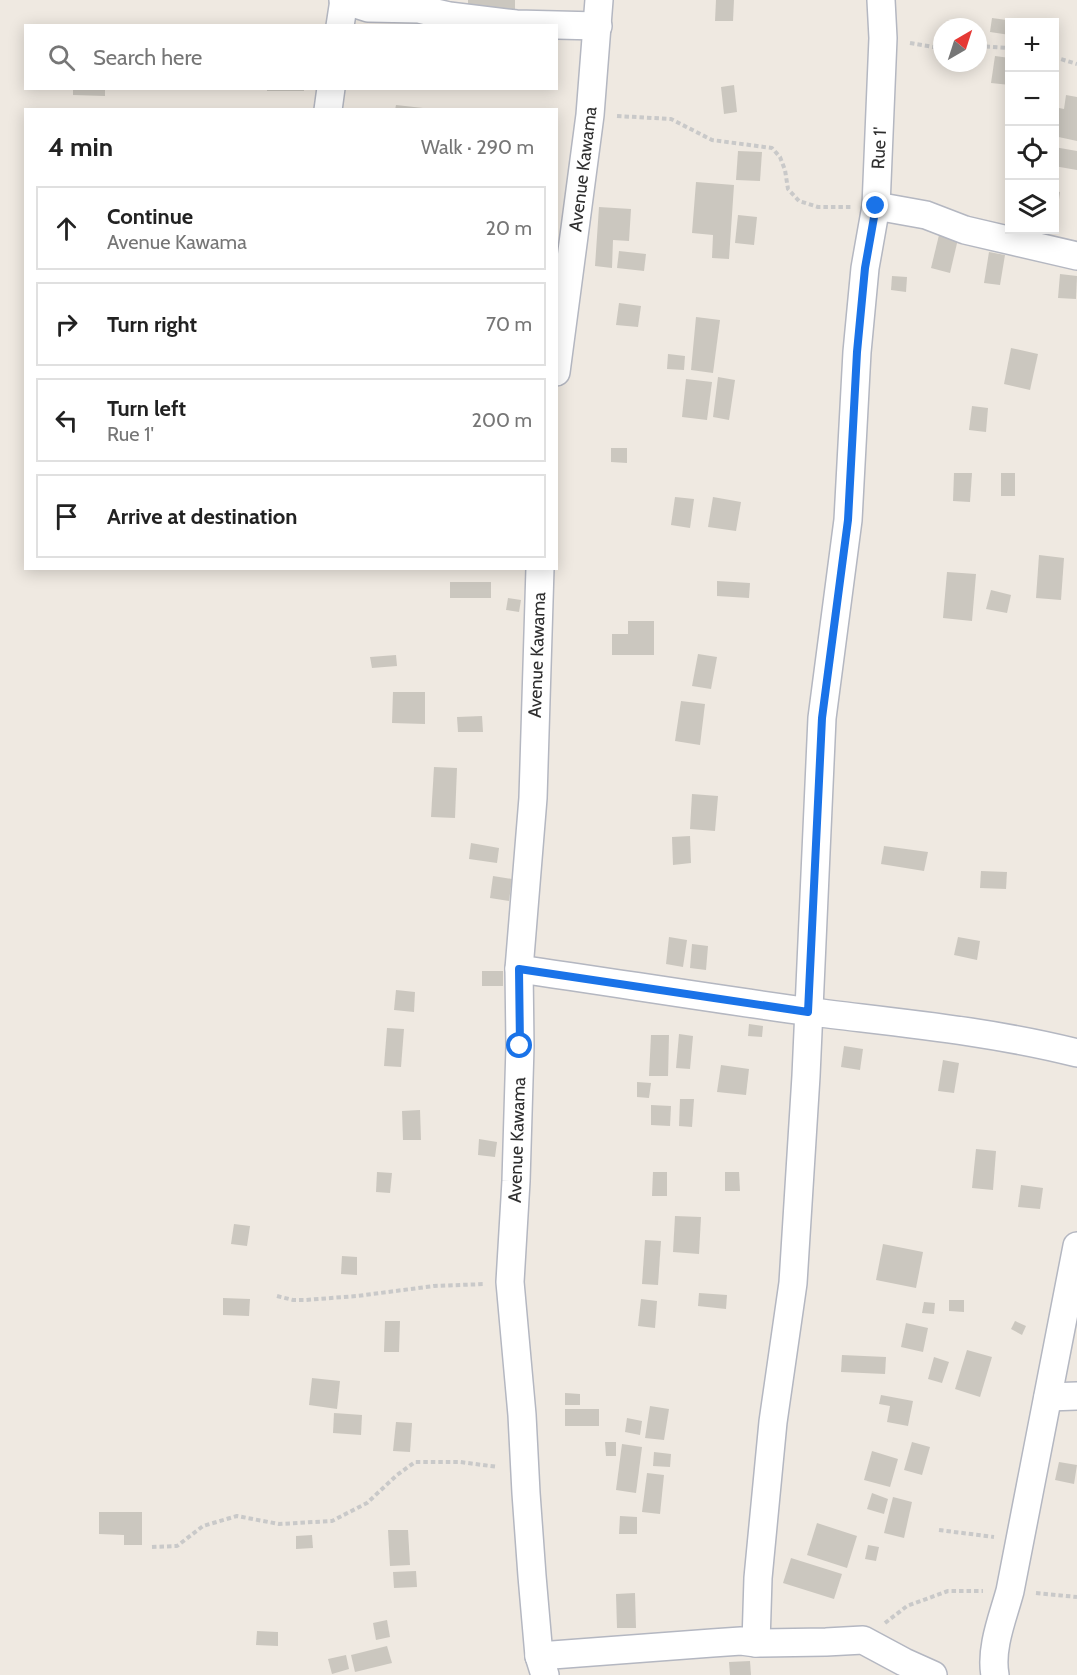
<!DOCTYPE html>
<meta charset="utf-8">
<style>
:root{--surface:#fff;--page:#f6f6f6;--text:#222;--muted:#767676;--line:#e0e0e0}
body{margin:0;font-family:Cabin,sans-serif;background:var(--page);color:var(--text)}
.controls{position:absolute;right:18px;top:18px;display:grid;overflow:hidden;border-radius:0px;box-shadow:0 3px 15px #0003}
.controls button{width:54px;height:54px;display:grid;place-items:center;padding:0;border:0;border-bottom:2px solid var(--line);background:var(--surface);color:var(--text);font:30px sans-serif}
.compass{position:absolute;left:933px;top:18px;width:54px;height:54px;border-radius:50%;background:var(--surface);box-shadow:0 3px 15px #0003;rotate:39deg}
.stop{position:absolute;width:18px;height:18px;margin:-14px;border:4px solid #1a73e8;border-radius:50%;background:#fff}
.stop.end{background:#1a73e8;border-color:#fff;box-shadow:0 2px 6px #0008}
.list{margin:0;padding:0;list-style:none}
h2{display:flex;justify-content:space-between;align-items:center;height:78px;margin:0;padding:0 24px;font-size:26px}
h2 small{font-size:20px;font-weight:400;color:var(--muted)}
.list li{display:grid;grid-template-columns:39px 1fr auto;gap:18px;align-items:center;box-sizing:border-box;height:84px;margin:0 12px 12px;padding:0 12px;border:2px solid var(--line);border-radius:0px}
.list b{display:block;font-size:22px;white-space:nowrap}
.list p{margin:0;font-size:20px;white-space:nowrap;color:var(--muted)}
.list em{font-size:20px;font-style:normal;color:var(--muted)}
.icon{flex:none;width:33px;height:33px;fill:none;stroke:currentColor;stroke-width:2;stroke-linecap:round;stroke-linejoin:round}
.map{position:relative;flex:none;width:1077px;height:1675px;overflow:hidden}
.search{position:absolute;background:var(--surface);box-shadow:0 3px 15px #0003;left:24px;top:24px;width:534px;height:66px;display:flex;align-items:center;gap:15px;box-sizing:border-box;padding:0 21px;border-radius:0px;color:var(--muted);font-size:22px}
.panel{position:absolute;background:var(--surface);box-shadow:0 3px 15px #0003;left:24px;top:108px;width:534px;height:462px;border-radius:0px}
.map>svg:first-child{display:block}
.building{fill:#cbc7bf}
.lines{fill:none;stroke-linecap:round;stroke-linejoin:round}
.street-casing{stroke:#b4b7c1;stroke-width:30}
.path{stroke:#c9c9c9;stroke-width:4;stroke-dasharray:4.5 3;stroke-linecap:butt}
.street{stroke:#fff;stroke-width:27}
.route{stroke:#1a73e8;stroke-width:8}
.labels{text-anchor:middle;dominant-baseline:central;stroke-width:6;stroke-linejoin:round;paint-order:stroke}
.street-label{font-size:18px;fill:#2e2e2e;stroke:#fff}
</style>
<div class="map">
<svg width="1077" height="1675" viewBox="0 0 1077 1675">
<rect width="100%" height="100%" fill="#efe9e1"/>
<g class="building">
<path d="M468 0H515V14L468 13Z"/>
<path d="M716 0H734L733 21H715Z"/>
<path d="M992 18 1014 21V22H1010V35L990 32Z"/>
<path d="M995 56 1010 58V85L991 83Z"/>
<path d="M734 85 737 112 724 114 721 87Z"/>
<path d="M73 88H105V96L73 95Z"/>
<rect x="267" y="88" width="37" height="3"/>
<path d="M1066 95 1077 97V141L1054 136V107L1064 109Z"/>
<path d="M396 105 423 108V110H395Z"/>
<path d="M1054 147 1077 151V170L1054 166Z"/>
<path d="M738 151 762 152 760 181 736 180Z"/>
<path d="M696 182 734 185 729 259 712 258 713 235 692 233Z"/>
<path d="M1054 191 1060 192 1056 222H1054Z"/>
<path d="M599 207 631 209 629 241 613 240 612 268 595 266Z"/>
<path d="M738 215 757 217 754 245 735 243Z"/>
<path d="M939 235 958 239 950 273 931 268Z"/>
<path d="M619 251 646 254 644 271 617 268Z"/>
<path d="M989 252 1005 255 1000 285 984 283Z"/>
<path d="M1060 274 1077 276 1076 299 1058 298Z"/>
<path d="M892 276 907 277 906 292 891 290Z"/>
<path d="M619 303 641 306 638 327 616 325Z"/>
<path d="M696 317 720 320 713 373 691 370Z"/>
<path d="M1011 348 1038 354 1030 390 1004 384Z"/>
<path d="M668 354 685 356 684 370 667 369Z"/>
<path d="M718 377 735 380 729 420 713 417Z"/>
<path d="M686 379 712 382 707 420 682 417Z"/>
<path d="M972 406 988 408 986 432 969 430Z"/>
<path d="M611 448H627V463L611 462Z"/>
<path d="M954 473H972L970 502 953 501Z"/>
<rect x="1001" y="473" width="14" height="23"/>
<path d="M675 497 694 499 690 528 671 525Z"/>
<path d="M713 497 741 502 736 531 708 527Z"/>
<path d="M1039 555 1064 558 1061 600 1036 598Z"/>
<path d="M947 572 976 574 972 621 943 618Z"/>
<path d="M717 581 750 583 749 598 717 596Z"/>
<rect x="450" y="582" width="41" height="16"/>
<path d="M991 590 1011 595 1007 613 986 609Z"/>
<path d="M508 598 521 600 519 612 506 610Z"/>
<path d="M628 621H654V655H612V634H628Z"/>
<path d="M698 654 717 657 711 689 692 686Z"/>
<path d="M396 655 397 666 372 668 370 657Z"/>
<path d="M393 692H425V724L392 723Z"/>
<path d="M681 701 705 704 700 745 675 741Z"/>
<path d="M482 716 483 732H458L457 717Z"/>
<path d="M434 767 457 768 455 818 431 817Z"/>
<path d="M692 794 718 796 715 831 690 829Z"/>
<path d="M690 836 691 863 673 865 672 837Z"/>
<path d="M471 843 499 848 497 863 469 859Z"/>
<path d="M884 846 928 852 924 871 881 864Z"/>
<path d="M981 871 1007 872 1006 889 980 888Z"/>
<path d="M493 876 512 879 509 901 490 898Z"/>
<path d="M669 937 687 940 683 967 666 964Z"/>
<path d="M958 937 980 941 977 960 954 955Z"/>
<path d="M692 944 708 946 706 970 690 968Z"/>
<rect x="482" y="971" width="21" height="15"/>
<path d="M396 990 415 992 414 1012 394 1010Z"/>
<path d="M749 1024 763 1026 762 1037 748 1036Z"/>
<path d="M387 1028 404 1029 401 1067 384 1066Z"/>
<path d="M679 1034 693 1036 690 1069 676 1068Z"/>
<path d="M651 1035H669L668 1076H649Z"/>
<path d="M844 1046 863 1049 860 1070 841 1067Z"/>
<path d="M943 1060 959 1063 954 1093 938 1091Z"/>
<path d="M721 1065 749 1069 746 1095 717 1092Z"/>
<path d="M637 1082 651 1083 649 1098 637 1097Z"/>
<path d="M680 1099H694L692 1127 679 1126Z"/>
<path d="M651 1105 671 1106 670 1126 651 1125Z"/>
<path d="M420 1110 421 1140H403L402 1111Z"/>
<path d="M479 1139 497 1142 495 1157 478 1155Z"/>
<path d="M976 1149 996 1151 993 1190 972 1188Z"/>
<path d="M377 1172 392 1173 390 1193 376 1192Z"/>
<path d="M653 1172H667V1196H652Z"/>
<path d="M725 1172H739L740 1191H725Z"/>
<path d="M1021 1185 1043 1188 1040 1209 1018 1207Z"/>
<path d="M675 1216 701 1217 699 1254 673 1252Z"/>
<path d="M234 1224 250 1226 247 1246 231 1244Z"/>
<path d="M645 1240 661 1241 658 1285 642 1284Z"/>
<path d="M883 1244 923 1252 916 1288 876 1280Z"/>
<path d="M342 1256 357 1257V1275L341 1274Z"/>
<path d="M699 1293 727 1295 726 1309 698 1306Z"/>
<path d="M223 1298 250 1299 249 1316 223 1315Z"/>
<path d="M641 1299 657 1301 655 1328 638 1326Z"/>
<path d="M949 1300H964V1312L949 1311Z"/>
<path d="M924 1302 935 1303 934 1314 922 1313Z"/>
<path d="M385 1321H400L399 1352H384Z"/>
<path d="M1015 1321 1026 1326 1022 1335 1011 1329Z"/>
<path d="M906 1323 928 1328 923 1352 901 1347Z"/>
<path d="M967 1350 992 1357 980 1397 955 1389Z"/>
<path d="M842 1355 886 1357 885 1374 841 1372Z"/>
<path d="M934 1357 949 1362 942 1383 928 1379Z"/>
<path d="M312 1378 340 1381 337 1409 309 1405Z"/>
<path d="M565 1393 580 1394V1405H565Z"/>
<path d="M881 1395 913 1401 908 1426 887 1422 890 1406 879 1404Z"/>
<path d="M650 1406 669 1409 664 1440 645 1438Z"/>
<rect x="565" y="1409" width="34" height="17"/>
<path d="M334 1413 362 1415 361 1435 333 1433Z"/>
<path d="M627 1418 642 1421 640 1435 625 1432Z"/>
<path d="M396 1422 412 1423 410 1452 393 1451Z"/>
<path d="M605 1442H616V1456H606Z"/>
<path d="M912 1442 930 1447 922 1475 904 1470Z"/>
<path d="M622 1444 642 1447 636 1493 616 1490Z"/>
<path d="M872 1451 898 1459 890 1487 864 1480Z"/>
<path d="M654 1452 671 1454 670 1467 653 1466Z"/>
<path d="M1059 1462 1077 1465 1074 1484 1055 1480Z"/>
<path d="M647 1473 664 1475 660 1514 642 1512Z"/>
<path d="M872 1493 888 1499 884 1514 867 1509Z"/>
<path d="M893 1497 912 1502 904 1538 884 1533Z"/>
<path d="M99 1512H142V1545H124V1535L99 1534Z"/>
<path d="M620 1516 637 1517V1534H619Z"/>
<path d="M817 1523 857 1536 847 1568 807 1555Z"/>
<path d="M388 1530H408L410 1565 390 1566Z"/>
<path d="M312 1535 313 1548 296 1549V1536Z"/>
<path d="M868 1545 879 1547 876 1561 865 1559Z"/>
<path d="M791 1558 842 1574 834 1599 783 1583Z"/>
<path d="M416 1571 417 1587 394 1588 393 1572Z"/>
<path d="M635 1593 636 1628H617L616 1594Z"/>
<path d="M387 1620 390 1637 376 1640 373 1623Z"/>
<path d="M257 1631 278 1632V1646L256 1645Z"/>
<path d="M387 1646 392 1663 355 1672 351 1655Z"/>
<path d="M346 1655 349 1669 332 1674 328 1659Z"/>
<path d="M750 1661 751 1675H730L729 1662Z"/>
</g>
<g class="lines">
<g class="street-casing">
<g id="street">
<path d="M343 0 368 8 419 9 449 16 516 24 598 26"/>
<path d="M340 26 344 0"/>
<path d="M328 110 331 88"/>
<path d="M876 206 926 215 965 230 1077 256"/>
<path d="M556 372 590 115 599 0"/>
<path d="M540 568 533 798 519 969 520 1046 516 1181 510 1282 522 1415 526 1493 532 1576 539 1656 545 1675"/>
<path d="M519 969C617 983 714 999 812 1012 900 1023 990 1031 1077 1053"/>
<path d="M1048 1397 1077 1396"/>
<path d="M756 1643 758 1578 773 1422 793 1283 806 1076 822 718 848 520 857 352 865 268 876 206 883 38 881 0"/>
<path d="M539 1656 712 1643 741 1641 756 1643 826 1642 863 1640 904 1662 933 1675"/>
<path d="M995 1675C990 1648 1003 1617 1010 1591L1077 1246"/>
</g>
</g>
<g class="path">
<path d="M910 43 933 47 942 46"/>
<path d="M978 46 1010 48"/>
<path d="M1054 57 1077 64"/>
<path d="M617 116 671 119 712 140 772 148 780 157 785 170 788 189 799 201 818 207H851"/>
<path d="M277 1296 293 1300H305L357 1296 434 1286 485 1284"/>
<path d="M939 1530 994 1537"/>
<path d="M152 1547 177 1546 203 1526 237 1516 279 1524 332 1521 367 1503 397 1475 415 1462H460L498 1467"/>
<path d="M1036 1593 1077 1597"/>
<path d="M885 1623 907 1606 948 1591H983"/>
</g>
<use href="#street" class="street"/>
</g>
<g class="lines">
<path class="route" d="M520 1046 519 969 808 1012 822 718 848 520 857 352 865 268 876 206"/>
</g>
<g class="labels">
<g class="street-label">
<text transform="translate(879 148) rotate(-87)">Rue 1'</text>
<text transform="translate(583 169) rotate(-83)">Avenue Kawama</text>
<text transform="translate(537 655) rotate(-88)">Avenue Kawama</text>
<text transform="translate(517 1140) rotate(-88)">Avenue Kawama</text>
</g>
</g>
</svg>
<div class="controls">
<button>+</button>
<button>−</button>
<button><svg class="icon" aria-label="locate" viewBox="0 0 24 24"><circle cx="12" cy="12" r="6"/><path d="M12 2v4M12 18v4M2 12h4M18 12h4"/></svg></button>
<button><svg class="icon" aria-label="layers" viewBox="0 0 24 24"><path d="M12 4l9 5-9 5-9-5zM3 14l9 5 9-5"/></svg></button>
</div>
<svg class="compass" viewBox="-18 -18 36 36"><path d="M0-13l5 13h-10z" fill="#e53935"/><path d="M0 13l5-13h-10z" fill="#767676"/></svg>
<div class="stop" style="left:520px;top:1046px"></div>
<div class="stop end" style="left:876px;top:206px"></div>
<div class="search"><svg class="icon" aria-label="search" viewBox="0 0 24 24"><circle cx="10" cy="10" r="6"/><path d="M15 15l6 6"/></svg>Search here</div>
<section class="panel">
<h2>4 min<small>Walk · 290 m</small></h2>
<ul class="list">
<li><svg class="icon" aria-label="ahead" viewBox="0 0 24 24"><path d="M12 20V5M6 11l6-6 6 6"/></svg><div><b>Continue</b><p>Avenue Kawama</p></div><em>20 m</em></li>
<li><svg class="icon" aria-label="right" viewBox="0 0 24 24"><path d="M7 20v-9h11M14 6l5 5-5 5"/></svg><div><b>Turn right</b></div><em>70 m</em></li>
<li><svg class="icon" aria-label="left" viewBox="0 0 24 24"><path d="M17 20v-9H6M10 6l-5 5 5 5"/></svg><div><b>Turn left</b><p>Rue 1'</p></div><em>200 m</em></li>
<li><svg class="icon" aria-label="arrive" viewBox="0 0 24 24"><path d="M6 21V4h12l-3 4 3 4H6"/></svg><div><b>Arrive at destination</b></div></li>
</ul>
</section>
</div>
